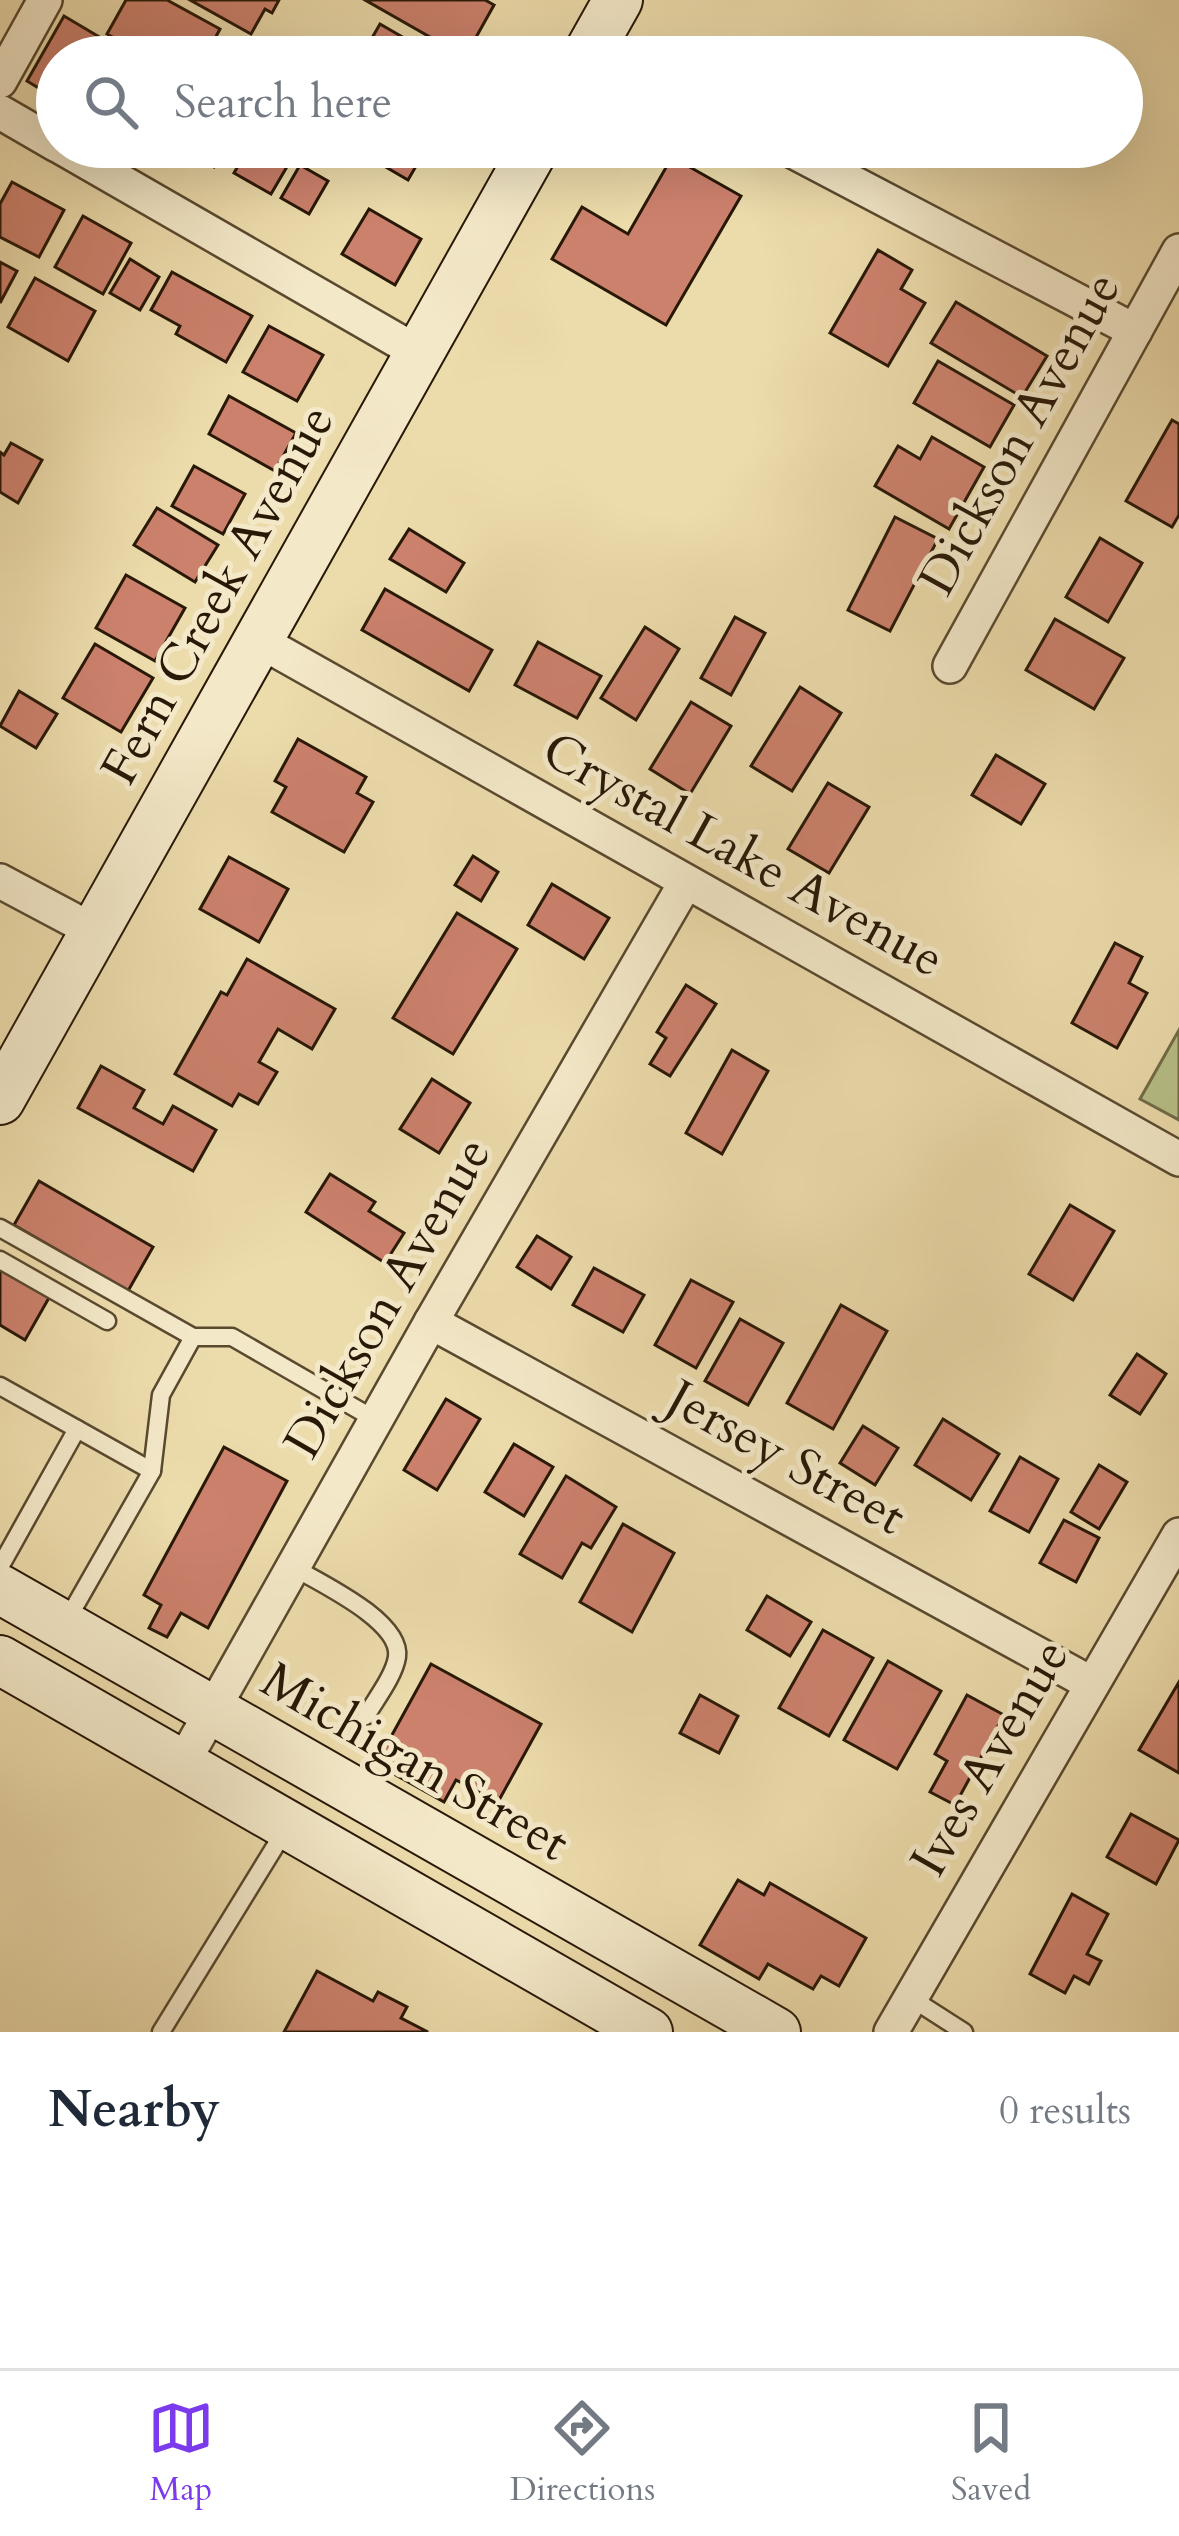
<!DOCTYPE html>
<style>
:root{--surface:#fff;--page:#f2f2f3;--text:#1f2937;--muted:#747a83;--line:#e0e1e3;--accent:#7c3aed}
body{margin:0;font-family:Cardo,serif;background:var(--page);color:var(--text)}
.list{margin:0;padding:0;list-style:none}
h2{display:flex;justify-content:space-between;align-items:center;height:156px;margin:0;padding:0 48px;font-size:51px}
h2 small{font-size:39px;font-weight:400;color:var(--muted)}
.icon{flex:none;width:66px;height:66px;fill:none;stroke:currentColor;stroke-width:2;stroke-linecap:round;stroke-linejoin:round}
.map{position:relative;flex:none;width:1179px;height:2032px;overflow:hidden}
.search{position:absolute;background:var(--surface);box-shadow:0 12px 48px #0002;left:36px;right:36px;top:36px;height:132px;display:flex;align-items:center;gap:30px;box-sizing:border-box;padding:0 42px;border-radius:66px;color:var(--muted);font-size:45px}
.sheet{height:336px;background:var(--surface)}
nav{display:flex;justify-content:space-around;align-items:center;box-sizing:border-box;height:168px;border-top:3px solid var(--line);background:var(--surface);font-size:33px;color:var(--muted)}
nav a{display:grid;justify-items:center;gap:6px}
nav .on{color:var(--accent)}
.map>svg:first-child{display:block}
.green{fill:#b8c089;stroke:#706c48;stroke-width:3}
.building{fill:#cc816d;stroke:#281806;stroke-width:3}
.lines{fill:none;stroke-linecap:round;stroke-linejoin:round}
.lane-casing{stroke:#59492f;stroke-width:21}
.street-casing{stroke:#59492f;stroke-width:38}
.secondary-casing{stroke:#281806;stroke-width:52}
.lane{stroke:#f3e8c8;stroke-width:16}
.street{stroke:#f3e8c8;stroke-width:33}
.secondary{stroke:#f3e8c8;stroke-width:48}
.labels{text-anchor:middle;dominant-baseline:central;stroke-width:10;stroke-linejoin:round;paint-order:stroke}
.street-label{font-size:51px;fill:#281806;stroke:#f3e8c8}
</style>
<div class="map">
<svg width="1179" height="2032" viewBox="0 0 1179 2032">
<rect width="100%" height="100%" fill="#ecdbab"/>
<filter id="stains"><feTurbulence type="fractalNoise" baseFrequency=".00167" numOctaves="4"/><feColorMatrix values="0 0 0 0 .2 0 0 0 0 .09 0 0 0 0 .02 0 0 0 .5 -.17"/></filter>
<radialGradient id="worn" r=".72"><stop offset=".6" stop-color="#630" stop-opacity="0"/><stop offset="1" stop-color="#630" stop-opacity=".3"/></radialGradient>
<path class="green" d="M1179 1030V1120L1140 1099Z"/>
<g class="building">
<path d="M126 0H167L220 29 205 57H148L107 34Z"/>
<path d="M190 0H279L272 13 265 9 251 34Z"/>
<path d="M365 0H485L494 5 465 57Z"/>
<path d="M64 16 133 57H57V99L27 81Z"/>
<path d="M380 24 437 57H361Z"/>
<path d="M181 147H226L214 167Z"/>
<path d="M249 147H285L295 153 271 194 234 173Z"/>
<path d="M363 147H427L408 180 360 152Z"/>
<path d="M672 157 741 196 666 325 552 259 582 207 628 234Z"/>
<path d="M300 165 328 181 309 214 281 198Z"/>
<path d="M12 182 64 210 39 257 0 237V204Z"/>
<path d="M369 209 421 239 395 285 342 254Z"/>
<path d="M83 216 131 243 103 294 55 267Z"/>
<path d="M878 250 912 270 901 289 925 303 888 366 830 333Z"/>
<path d="M130 259 159 277 140 310 110 293Z"/>
<path d="M0 262 17 271 0 303Z"/>
<path d="M172 272 252 316 226 362 176 334 180 326 151 310Z"/>
<path d="M35 278 95 311 68 361 8 327Z"/>
<path d="M956 302 1047 356 1022 397 931 343Z"/>
<path d="M269 326 323 355 297 401 243 372Z"/>
<path d="M938 361 1014 405 990 447 914 403Z"/>
<path d="M229 396 296 433 275 471 209 434Z"/>
<path d="M1172 420 1179 424V515L1172 527 1126 501Z"/>
<path d="M932 437 984 467 949 529 875 486 898 446 920 459Z"/>
<path d="M11 443 42 460 18 503 0 492V452L4 455Z"/>
<path d="M194 466 245 494 223 534 172 506Z"/>
<path d="M157 508 218 545 195 582 134 545Z"/>
<path d="M895 517 938 539 890 631 848 610Z"/>
<path d="M409 529 464 563 446 592 390 559Z"/>
<path d="M1100 538 1142 563 1108 622 1066 597Z"/>
<path d="M126 575 185 608 155 661 96 628Z"/>
<path d="M385 589 492 650 469 691 362 630Z"/>
<path d="M735 617 765 633 731 695 701 678Z"/>
<path d="M1055 619 1124 658 1094 709 1026 670Z"/>
<path d="M645 627 679 649 636 720 601 698Z"/>
<path d="M538 642 601 676 577 718 515 685Z"/>
<path d="M95 644 153 678 121 732 63 698Z"/>
<path d="M800 687 841 713 792 791 751 766Z"/>
<path d="M19 691 57 714 36 748 0 726Z"/>
<path d="M691 702 731 726 690 794 650 769Z"/>
<path d="M298 739 366 777 357 793 373 802 344 852 272 812 286 787 275 781Z"/>
<path d="M996 755 1045 784 1021 824 972 795Z"/>
<path d="M828 783 869 807 829 873 788 849Z"/>
<path d="M473 856 498 872 481 901 455 885Z"/>
<path d="M229 857 288 889 259 942 200 909Z"/>
<path d="M552 884 609 918 584 959 528 925Z"/>
<path d="M457 913 517 949 453 1054 393 1018Z"/>
<path d="M1115 943 1142 957 1129 983 1147 993 1117 1048 1072 1023Z"/>
<path d="M247 959 335 1009 312 1049 278 1029 259 1062 277 1072 258 1104 239 1094 232 1106 175 1074 221 992 227 995Z"/>
<path d="M686 985 716 1004 670 1076 650 1064 666 1038 657 1032Z"/>
<path d="M732 1050 768 1071 722 1154 686 1133Z"/>
<path d="M101 1066 144 1090 134 1108 163 1124 173 1106 216 1130 193 1171 78 1108Z"/>
<path d="M432 1079 470 1103 439 1153 400 1129Z"/>
<path d="M330 1174 375 1202 369 1211 404 1233 385 1263 306 1212Z"/>
<path d="M39 1181 153 1247 128 1291 14 1225Z"/>
<path d="M1070 1205 1114 1231 1073 1300 1029 1274Z"/>
<path d="M537 1236 571 1257 551 1289 517 1267Z"/>
<path d="M0 1267 50 1296 25 1340 0 1325Z"/>
<path d="M594 1268 644 1295 623 1332 573 1305Z"/>
<path d="M691 1280 733 1302 696 1368 655 1345Z"/>
<path d="M841 1305 887 1331 833 1429 787 1403Z"/>
<path d="M740 1319 783 1343 748 1405 705 1381Z"/>
<path d="M1137 1354 1166 1374 1140 1414 1110 1395Z"/>
<path d="M446 1399 480 1419 437 1490 404 1470Z"/>
<path d="M943 1419 999 1454 971 1500 915 1465Z"/>
<path d="M863 1426 898 1448 875 1485 840 1463Z"/>
<path d="M514 1444 553 1467 524 1516 485 1492Z"/>
<path d="M224 1447 287 1481 208 1628 181 1613 167 1637 149 1628 161 1605 144 1595Z"/>
<path d="M1020 1457 1058 1479 1029 1532 990 1511Z"/>
<path d="M1099 1465 1127 1482 1099 1529 1071 1512Z"/>
<path d="M566 1476 616 1507 591 1548 582 1543 562 1578 520 1554Z"/>
<path d="M1064 1520 1099 1538 1076 1582 1040 1563Z"/>
<path d="M623 1524 674 1553 632 1632 580 1602Z"/>
<path d="M767 1596 811 1622 790 1656 747 1630Z"/>
<path d="M823 1630 873 1658 829 1736 779 1708Z"/>
<path d="M888 1661 941 1691 897 1769 844 1740Z"/>
<path d="M431 1664 541 1724 498 1802 456 1780 444 1802 376 1764Z"/>
<path d="M1179 1682V1773L1139 1750Z"/>
<path d="M700 1695 738 1716 719 1753 680 1733Z"/>
<path d="M967 1695 1004 1715 955 1805 930 1792 947 1761 935 1754Z"/>
<path d="M1131 1814 1179 1840 1156 1884 1107 1857Z"/>
<path d="M738 1880 764 1895 770 1883 866 1938 839 1986 821 1976 813 1989 768 1964 759 1979 700 1945Z"/>
<path d="M1072 1894 1108 1914 1087 1954 1101 1961 1089 1984 1074 1976 1065 1993 1030 1974Z"/>
<path d="M317 1971 373 2001 378 1992 407 2007 401 2018 428 2032H284Z"/>
</g>
<g class="lines">
<g class="lane-casing">
<g id="lane">
<path d="M0 1228 193 1337H232L376 1420"/>
<path d="M0 1260 107 1321"/>
<path d="M0 1386 77 1429 0 1567"/>
<path d="M77 1429 152 1471"/>
<path d="M293 1567C320 1583 402 1621 397 1657 394 1676 376 1699 366 1716"/>
<path d="M67 1620 152 1471 161 1395 193 1337"/>
<path d="M911 1998 964 2032"/>
<path d="M161 2032 287 1827"/>
</g>
</g>
<g class="street-casing">
<g id="street">
<path d="M0 81 45 0"/>
<path d="M0 112 57 145"/>
<path d="M61 147 419 353"/>
<path d="M785 147 1135 331"/>
<path d="M258 640 1179 1159"/>
<path d="M950 666 1179 251"/>
<path d="M0 881 94 931"/>
<path d="M431 1322 1092 1684"/>
<path d="M181 1766 431 1322 686 882"/>
<path d="M891 2032 1179 1535"/>
</g>
</g>
<g class="secondary-casing">
<g id="secondary">
<path d="M586 57 618 0"/>
<path d="M0 1100 535 147"/>
<path d="M0 1589 776 2032"/>
<path d="M0 1660 648 2032"/>
</g>
</g>
<use href="#lane" class="lane"/>
<use href="#street" class="street"/>
<use href="#secondary" class="secondary"/>
</g>
<g class="labels">
<g class="street-label">
<text transform="translate(1020 434) rotate(-61)">Dickson Avenue</text>
<text transform="translate(218 595) rotate(-61)">Fern Creek Avenue</text>
<text transform="translate(743 855) rotate(29)">Crystal Lake Avenue</text>
<text transform="translate(388 1298) rotate(-60)">Dickson Avenue</text>
<text transform="translate(786 1458) rotate(29)">Jersey Street</text>
<text transform="translate(990 1758) rotate(-60)">Ives Avenue</text>
<text transform="translate(415 1762) rotate(30)">Michigan Street</text>
</g>
</g>
<rect width="100%" height="100%" filter="url(#stains)"/>
<rect width="100%" height="100%" fill="url(#worn)"/>
</svg>
<div class="search"><svg class="icon" aria-label="search" viewBox="0 0 24 24"><circle cx="10" cy="10" r="6"/><path d="M15 15l6 6"/></svg>Search here</div>
</div>
<section class="sheet">
<h2>Nearby<small>0 results</small></h2>
<ul class="list">
</ul>
</section>
<nav>
<a class="on"><svg class="icon" aria-label="map" viewBox="0 0 24 24"><path d="M3 6l6-2 6 2 6-2v14l-6 2-6-2-6 2zM9 4v14M15 6v14"/></svg>Map</a>
<a><svg class="icon" aria-label="directions" viewBox="0 0 24 24"><path d="M12 3l9 9-9 9-9-9zM9 14v-3h6M13 9l2 2-2 2"/></svg>Directions</a>
<a><svg class="icon" aria-label="saved" viewBox="0 0 24 24"><path d="M7 4h10v16l-5-4-5 4z"/></svg>Saved</a>
</nav>
